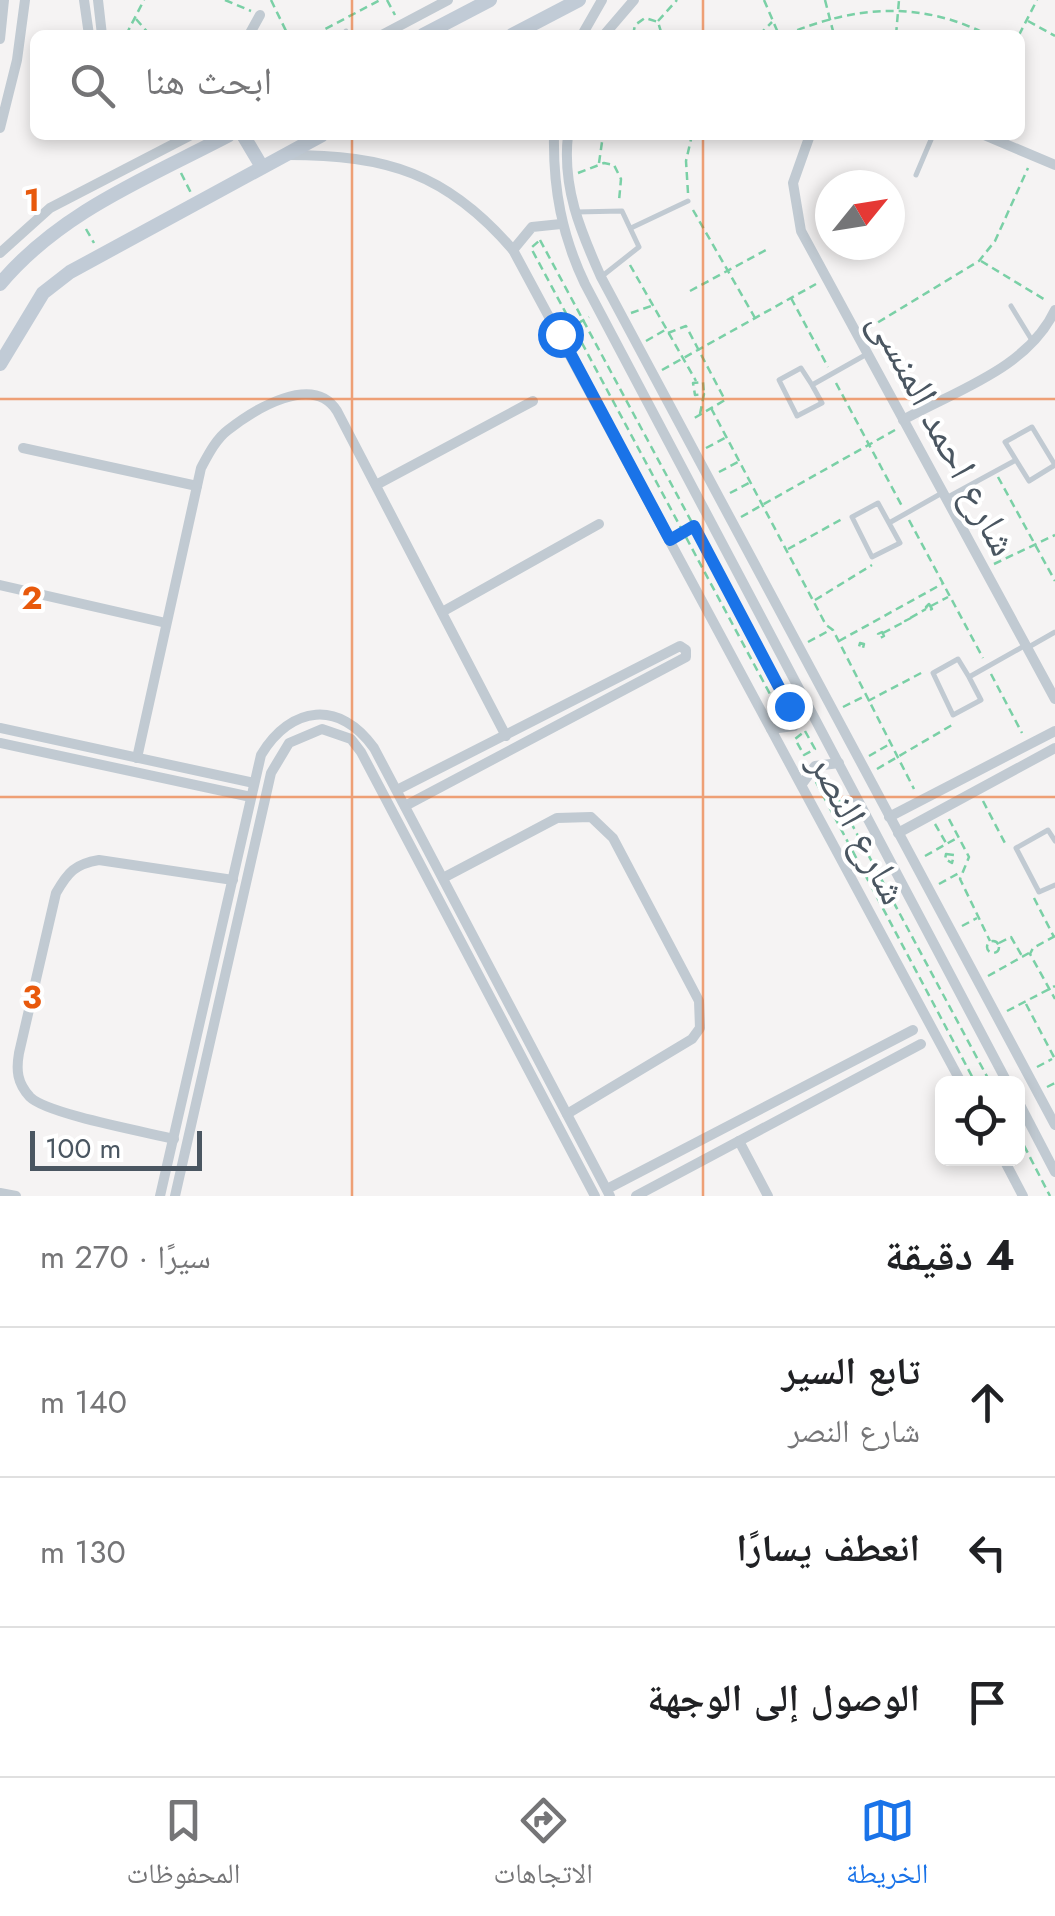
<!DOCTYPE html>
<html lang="ar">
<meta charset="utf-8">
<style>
:root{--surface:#fff;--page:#f6f6f6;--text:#202124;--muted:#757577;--line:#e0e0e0;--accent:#1a73e8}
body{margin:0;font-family:Jost,"Noto Naskh Arabic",sans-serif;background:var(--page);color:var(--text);direction:rtl}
.controls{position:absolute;right:30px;bottom:30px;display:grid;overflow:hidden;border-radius:15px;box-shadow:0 5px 15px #0003}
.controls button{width:90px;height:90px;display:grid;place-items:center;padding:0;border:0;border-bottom:2px solid var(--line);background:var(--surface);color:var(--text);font:50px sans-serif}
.compass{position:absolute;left:815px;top:170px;width:90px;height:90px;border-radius:50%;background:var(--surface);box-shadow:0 5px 15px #0003;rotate:60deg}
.scale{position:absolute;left:30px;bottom:25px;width:172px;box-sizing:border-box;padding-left:10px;border:5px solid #4a5661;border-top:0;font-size:28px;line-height:35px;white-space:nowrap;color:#4a5661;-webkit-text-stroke:8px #fff;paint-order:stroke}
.stop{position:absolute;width:30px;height:30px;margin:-22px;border:8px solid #1a73e8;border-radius:50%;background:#fff}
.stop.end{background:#1a73e8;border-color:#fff;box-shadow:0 2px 10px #0008}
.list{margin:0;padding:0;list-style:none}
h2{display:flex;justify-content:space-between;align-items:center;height:130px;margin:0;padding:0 40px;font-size:42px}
h2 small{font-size:32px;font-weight:400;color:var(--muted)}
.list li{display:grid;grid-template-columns:65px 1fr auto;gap:30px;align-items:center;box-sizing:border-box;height:150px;padding:0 40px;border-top:2px solid var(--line)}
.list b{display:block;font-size:38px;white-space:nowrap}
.list p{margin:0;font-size:32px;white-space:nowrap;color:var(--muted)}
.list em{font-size:32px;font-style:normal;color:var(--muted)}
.icon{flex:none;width:55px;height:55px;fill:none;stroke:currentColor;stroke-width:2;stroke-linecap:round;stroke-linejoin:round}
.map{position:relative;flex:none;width:1055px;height:1196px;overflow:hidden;direction:ltr}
.search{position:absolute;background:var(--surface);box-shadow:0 5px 15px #0003;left:30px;right:30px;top:30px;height:110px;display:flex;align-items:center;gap:25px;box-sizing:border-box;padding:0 35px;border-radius:15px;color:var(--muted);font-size:38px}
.sheet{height:580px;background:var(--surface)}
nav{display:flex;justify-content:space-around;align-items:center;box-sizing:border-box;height:140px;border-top:2px solid var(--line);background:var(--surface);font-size:28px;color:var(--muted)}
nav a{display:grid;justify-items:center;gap:5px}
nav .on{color:var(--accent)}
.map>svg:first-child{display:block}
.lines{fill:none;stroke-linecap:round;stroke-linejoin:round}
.path{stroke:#7ad0a6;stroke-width:2.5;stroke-dasharray:8 5;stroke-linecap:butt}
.lane{stroke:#c1cad2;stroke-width:5}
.street{stroke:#c1cad2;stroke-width:10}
.secondary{stroke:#c1cbd6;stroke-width:14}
.route{stroke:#1a73e8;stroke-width:12}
.grid{fill:none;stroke:#e8590c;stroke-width:2.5;stroke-opacity:0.55}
.labels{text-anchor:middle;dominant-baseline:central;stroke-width:8;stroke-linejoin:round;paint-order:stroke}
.street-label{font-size:40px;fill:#4a5661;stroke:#fff}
.grid-label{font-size:32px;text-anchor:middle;font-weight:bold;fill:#e8590c;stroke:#fff;stroke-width:8;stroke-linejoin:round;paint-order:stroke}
</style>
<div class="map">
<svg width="1055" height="1196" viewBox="0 0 1055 1196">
<rect width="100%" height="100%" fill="#f5f3f3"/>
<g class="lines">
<g class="path">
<path d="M225 0 251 11"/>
<path d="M271 0 288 35"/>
<path d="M387 0 395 15"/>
<path d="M764 0 779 35"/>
<path d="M825 0 834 35"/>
<path d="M136 19 150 35"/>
<path d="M658 21 677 0"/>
<path d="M1028 21 1055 36"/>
<path d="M126 35 144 0"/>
<path d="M314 35 380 0"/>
<path d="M633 35 635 25 645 18 658 22 662 35"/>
<path d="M759 35 772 22"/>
<path d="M785 35C855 6 919 0 988 35"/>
<path d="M896 35 899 0"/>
<path d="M1019 35 1037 0"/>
<path d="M599 163 603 135"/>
<path d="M181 173 191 193"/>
<path d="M578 173 604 163 614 165 621 179 619 201"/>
<path d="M688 193 686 161 692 135"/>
<path d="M693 210 755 318"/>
<path d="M86 229 94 243"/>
<path d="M540 240 789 703 786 710 778 709 531 248Z"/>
<path d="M981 261 1047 301"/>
<path d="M630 265 696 381"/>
<path d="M690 291 766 250"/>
<path d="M791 298 828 367"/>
<path d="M631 313 651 306"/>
<path d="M867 329 979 261 995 241 1028 168"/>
<path d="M566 330 589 317"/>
<path d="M668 333 686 326 725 400 691 420"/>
<path d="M646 341 665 330"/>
<path d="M662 370 816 284"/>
<path d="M836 383 903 508"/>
<path d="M711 408 826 625 833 630 914 789"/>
<path d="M700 414 704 394 695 395 693 383 703 382 704 394"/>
<path d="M706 448 725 438"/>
<path d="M719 472 738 462"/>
<path d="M998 477 1055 581"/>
<path d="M730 493 749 483"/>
<path d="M741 517 895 430"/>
<path d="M909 520 983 658"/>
<path d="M680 535 699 524"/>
<path d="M788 549 842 519"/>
<path d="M994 564 1055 535"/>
<path d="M815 600 872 565"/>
<path d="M929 604 932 609 928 611 926 607Z"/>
<path d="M931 606 948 597"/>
<path d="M911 618 905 621 926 609"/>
<path d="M882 632 884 636 880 638 878 634Z"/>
<path d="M883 633 904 622"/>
<path d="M839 641 942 584"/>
<path d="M808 642 832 629"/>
<path d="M860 643 864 644 863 648 859 647Z"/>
<path d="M991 674 1022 733"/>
<path d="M868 701 923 672"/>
<path d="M843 707 863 697"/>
<path d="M805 731 815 749 804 755 795 739Z"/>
<path d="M869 756 888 745"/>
<path d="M877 769 952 725"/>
<path d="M826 776 991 1084"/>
<path d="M816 782 976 1084"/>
<path d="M983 801 1007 847"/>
<path d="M949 819 969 857 960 879 990 941"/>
<path d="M935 824 946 843"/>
<path d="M946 854 954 855 952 863 945 859Z"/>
<path d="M925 856 957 838"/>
<path d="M939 884 959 873"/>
<path d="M1034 898 1054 937"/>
<path d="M962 926 977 918"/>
<path d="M1055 936 1033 948 1030 954 1055 999"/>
<circle cx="993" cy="947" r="6"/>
<path d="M999 943 1011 937 1022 956"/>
<path d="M988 976 1029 953"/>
<path d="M1026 1004 1055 1059"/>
<path d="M1007 1011 1055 986"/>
<path d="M1037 1067 1052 1059"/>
<path d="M1047 1087 1055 1083"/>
<path d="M1018 1134 1050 1196"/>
</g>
<g class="lane">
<path d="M346 31 348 35"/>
<path d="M916 175 933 135"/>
<path d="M576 212 622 211 639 247 601 277"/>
<path d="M631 228 688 201"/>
<path d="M1011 306 1033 342"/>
<path d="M812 385 822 403 797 416 779 380 801 368 812 385 867 354"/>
<path d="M948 497 1016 460 1029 481 1055 465 1032 427 1005 442 1016 460"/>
<path d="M889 523 900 543 872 557 852 517 878 503 889 523 942 493"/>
<path d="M1027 648 1055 632"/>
<path d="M969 677 981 700 953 715 933 673 958 659 969 677 1024 646"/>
<path d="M1055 841 1048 830 1016 848 1039 892 1055 885"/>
</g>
<g class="street">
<path d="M84 0 89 35"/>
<path d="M98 0 102 35"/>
<path d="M249 35 260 15"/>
<path d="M382 35 448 0"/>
<path d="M582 35 602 0"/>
<path d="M604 35 634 0"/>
<path d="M0 39 4 0"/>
<path d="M0 128 17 60 25 0"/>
<path d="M554 135C553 189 562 236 585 284L1008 1084"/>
<path d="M568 135C562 187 580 230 601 277L1055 1125"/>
<path d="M810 135 793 183 801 231 1055 699"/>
<path d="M984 135 1055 165"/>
<path d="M287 155C387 155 447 173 513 250L962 1084"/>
<path d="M513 250 532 227 561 224"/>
<path d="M0 253 50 208 191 135"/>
<path d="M903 420C957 390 1028 368 1055 310"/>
<path d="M23 448 197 486"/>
<path d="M376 485 533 401"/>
<path d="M0 585 166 623"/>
<path d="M442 612 599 524"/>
<path d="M0 728 254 783"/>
<path d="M771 729 794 726 809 708"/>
<path d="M0 743 251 797"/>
<path d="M137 758 201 468C208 455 216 439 228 430 255 409 313 373 337 411L506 736"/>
<path d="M802 784 815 766 839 763"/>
<path d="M397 790 680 646 686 650V657L405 806"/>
<path d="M889 817 1055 731"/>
<path d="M898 833 1055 748"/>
<path d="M443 878 557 818 591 817 613 838 699 1001 700 1028 692 1039 567 1114"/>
<path d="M1018 1101 1055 1172"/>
<path d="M174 1139C146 1132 47 1114 30 1097 17 1083 16 1070 19 1053L56 893C68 872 75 864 99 860L233 880"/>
<path d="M739 1141 768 1196"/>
<path d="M1003 1158 1023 1196"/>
<path d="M607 1189 913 1030"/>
<path d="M0 1193 16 1196"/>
<path d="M160 1196 261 755C291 705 340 700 374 748L610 1196"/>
<path d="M175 1196 271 773 289 743 322 729 351 739 361 752 595 1196"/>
<path d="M636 1196 921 1044"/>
</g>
<g class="secondary">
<path d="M423 35 490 0"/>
<path d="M512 35 579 0"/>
<path d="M243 135 262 167"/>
<path d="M0 284C60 212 147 178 229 135"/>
<path d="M0 364 43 293 70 272 322 135"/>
</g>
</g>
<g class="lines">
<path class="route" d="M560 334 670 540 694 526 789 706"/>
</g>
<path class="grid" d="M352 0V35M703 0V35M352 135V1196M703 135V1196M0 399H1055M0 797H1055"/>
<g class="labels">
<g class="street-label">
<text transform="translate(944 433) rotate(62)">شارع احمد المنسى</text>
<text transform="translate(859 828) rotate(62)">شارع النصر</text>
</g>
</g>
<g class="grid-label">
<text x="32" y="211">1</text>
<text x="32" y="609">2</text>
<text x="32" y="1008">3</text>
</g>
</svg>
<div class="controls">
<button><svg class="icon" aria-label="locate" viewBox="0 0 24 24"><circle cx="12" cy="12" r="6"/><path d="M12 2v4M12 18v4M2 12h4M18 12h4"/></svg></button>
</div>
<svg class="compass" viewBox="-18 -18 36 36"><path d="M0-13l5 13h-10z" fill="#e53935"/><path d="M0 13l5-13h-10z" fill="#757577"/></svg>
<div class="scale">100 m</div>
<div class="stop" style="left:560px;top:334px"></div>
<div class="stop end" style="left:789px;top:706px"></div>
<div class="search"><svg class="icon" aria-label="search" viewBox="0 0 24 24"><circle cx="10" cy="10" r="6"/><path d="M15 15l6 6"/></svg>ابحث هنا</div>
</div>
<section class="sheet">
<h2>4 دقيقة<small>سيرًا · 270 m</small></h2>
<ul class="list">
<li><svg class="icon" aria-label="ahead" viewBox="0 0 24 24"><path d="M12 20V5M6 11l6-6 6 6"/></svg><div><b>تابع السير</b><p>شارع النصر</p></div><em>140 m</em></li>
<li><svg class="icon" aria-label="left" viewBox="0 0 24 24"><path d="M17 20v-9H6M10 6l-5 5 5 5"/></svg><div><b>انعطف يسارًا</b></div><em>130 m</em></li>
<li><svg class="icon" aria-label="arrive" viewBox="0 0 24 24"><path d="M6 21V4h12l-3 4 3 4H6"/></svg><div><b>الوصول إلى الوجهة</b></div></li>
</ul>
</section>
<nav>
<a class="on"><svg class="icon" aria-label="map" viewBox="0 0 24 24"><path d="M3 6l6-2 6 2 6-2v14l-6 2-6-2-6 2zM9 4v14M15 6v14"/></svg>الخريطة</a>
<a><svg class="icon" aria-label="directions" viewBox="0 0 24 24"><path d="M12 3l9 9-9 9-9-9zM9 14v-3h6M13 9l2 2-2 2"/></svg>الاتجاهات</a>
<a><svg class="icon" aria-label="saved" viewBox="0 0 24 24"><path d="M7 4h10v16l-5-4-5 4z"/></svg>المحفوظات</a>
</nav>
